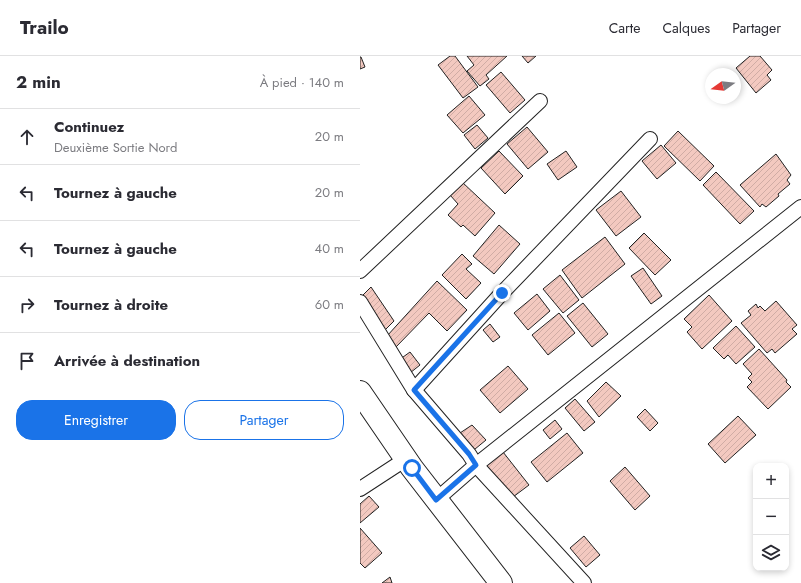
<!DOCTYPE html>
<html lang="fr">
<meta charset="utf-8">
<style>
:root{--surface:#fff;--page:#f7f7f7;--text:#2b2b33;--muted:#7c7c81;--line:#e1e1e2;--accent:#1a73e8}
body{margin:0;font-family:Jost,sans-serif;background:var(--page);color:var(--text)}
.controls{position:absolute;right:12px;bottom:12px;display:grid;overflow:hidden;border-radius:8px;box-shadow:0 2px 6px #0003}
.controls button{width:36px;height:36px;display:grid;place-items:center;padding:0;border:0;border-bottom:1px solid var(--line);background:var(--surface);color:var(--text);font:20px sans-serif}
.compass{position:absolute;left:345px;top:12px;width:36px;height:36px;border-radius:50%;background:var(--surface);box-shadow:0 2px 6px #0003;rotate:255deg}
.stop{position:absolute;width:12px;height:12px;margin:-9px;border:3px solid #1a73e8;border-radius:50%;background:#fff}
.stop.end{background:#1a73e8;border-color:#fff;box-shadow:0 1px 4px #0008}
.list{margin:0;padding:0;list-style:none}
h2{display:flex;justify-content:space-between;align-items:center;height:52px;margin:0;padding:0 16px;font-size:17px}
h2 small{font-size:13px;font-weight:400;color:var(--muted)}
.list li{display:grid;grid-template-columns:26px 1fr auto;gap:12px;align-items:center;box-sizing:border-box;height:56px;padding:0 16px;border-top:1px solid var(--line)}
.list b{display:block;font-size:15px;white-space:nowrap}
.list p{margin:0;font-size:13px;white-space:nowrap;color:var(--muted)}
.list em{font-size:13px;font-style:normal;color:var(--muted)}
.actions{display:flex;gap:8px;padding:12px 16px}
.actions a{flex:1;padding:9px 0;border:1px solid var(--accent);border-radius:16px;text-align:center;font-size:14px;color:var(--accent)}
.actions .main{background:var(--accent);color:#fff}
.icon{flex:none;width:22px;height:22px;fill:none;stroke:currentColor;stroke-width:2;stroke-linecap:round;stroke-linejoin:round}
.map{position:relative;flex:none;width:441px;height:527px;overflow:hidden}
header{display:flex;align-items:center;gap:24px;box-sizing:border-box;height:56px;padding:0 20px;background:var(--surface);border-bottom:1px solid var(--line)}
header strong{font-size:19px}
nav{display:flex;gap:22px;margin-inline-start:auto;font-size:14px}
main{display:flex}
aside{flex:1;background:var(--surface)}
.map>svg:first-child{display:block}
.building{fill:url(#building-hatch);stroke:#222}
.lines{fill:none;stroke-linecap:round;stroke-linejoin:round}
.street-casing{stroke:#222;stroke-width:16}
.primary-casing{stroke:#222;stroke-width:24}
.street{stroke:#fff;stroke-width:14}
.primary{stroke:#fff;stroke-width:22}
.route{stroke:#1a73e8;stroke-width:5}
</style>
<header>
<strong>Trailo</strong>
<nav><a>Carte</a><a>Calques</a><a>Partager</a></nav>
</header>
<main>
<aside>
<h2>2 min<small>À pied · 140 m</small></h2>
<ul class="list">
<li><svg class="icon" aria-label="ahead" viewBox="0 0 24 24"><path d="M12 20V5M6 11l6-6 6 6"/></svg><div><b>Continuez</b><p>Deuxième Sortie Nord</p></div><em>20 m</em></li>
<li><svg class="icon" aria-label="left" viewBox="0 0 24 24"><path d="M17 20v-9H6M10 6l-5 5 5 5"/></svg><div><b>Tournez à gauche</b></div><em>20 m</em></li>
<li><svg class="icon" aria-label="left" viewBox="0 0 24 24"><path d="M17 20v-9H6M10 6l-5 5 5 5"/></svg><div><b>Tournez à gauche</b></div><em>40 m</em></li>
<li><svg class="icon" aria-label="right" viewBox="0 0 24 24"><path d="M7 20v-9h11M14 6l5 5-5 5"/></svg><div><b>Tournez à droite</b></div><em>60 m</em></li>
<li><svg class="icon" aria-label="arrive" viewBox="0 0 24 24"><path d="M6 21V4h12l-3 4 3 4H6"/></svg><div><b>Arrivée à destination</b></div></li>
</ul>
<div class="actions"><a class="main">Enregistrer</a><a>Partager</a></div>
</aside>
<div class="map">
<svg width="441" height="527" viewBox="0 0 441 527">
<defs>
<pattern id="building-hatch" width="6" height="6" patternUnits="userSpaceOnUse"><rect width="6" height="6" fill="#f3c9c0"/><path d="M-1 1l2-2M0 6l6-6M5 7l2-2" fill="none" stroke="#d0aca5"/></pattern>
</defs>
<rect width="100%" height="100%" fill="#fff"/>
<g class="building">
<path d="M90 0H95L118 31 103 42 78 9Z"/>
<path d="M107 0H147L126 19 129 23 120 30 107 15 114 9Z"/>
<path d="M162 0H176L168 7Z"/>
<path d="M390 0H400L412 14 407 19 411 24 396 37 376 12Z"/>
<path d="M0 1H1L5 11 0 13Z"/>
<path d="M141 16 165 44 150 57 126 29Z"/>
<path d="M109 40 125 59 103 77 87 59Z"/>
<path d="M117 69 128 82 115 93 104 79Z"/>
<path d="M167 71 188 96 168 113 147 88Z"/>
<path d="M318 75 354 110 340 125 304 90Z"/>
<path d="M301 89 316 107 297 123 282 105Z"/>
<path d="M139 95 163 120 145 138 121 112Z"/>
<path d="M206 95 217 111 198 124 187 108Z"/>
<path d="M416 98 431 119 427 124 430 128 418 138 419 140 406 151 402 148 400 151 380 129Z"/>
<path d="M356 116 394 155 380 168 343 129Z"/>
<path d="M102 126 135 157 115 180 103 169 101 171 88 159 98 148 90 139Z"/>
<path d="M261 135 281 161 256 180 236 154Z"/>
<path d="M139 169 160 188 134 218 113 200Z"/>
<path d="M284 177 311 204 295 219 269 192Z"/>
<path d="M245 181 265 208 222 242 202 214Z"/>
<path d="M102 198 112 208 106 213 121 227 106 243 82 219Z"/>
<path d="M283 212 302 240 291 248 271 220Z"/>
<path d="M200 219 219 244 203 257 183 233Z"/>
<path d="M77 225 107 254 87 275 69 257 35 292 27 280Z"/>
<path d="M11 231 34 265 22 277 0 242Z"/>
<path d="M177 238 190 255 168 274 154 257Z"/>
<path d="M349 239 372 265 342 293 327 276 332 271 324 263Z"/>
<path d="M416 245 437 269 432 273 437 278 415 297 412 293 407 297 381 267 391 259 388 255 396 248 398 252 400 250 405 255Z"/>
<path d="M223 247 248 278 232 291 207 260Z"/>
<path d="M199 257 215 277 188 299 172 279Z"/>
<path d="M130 268 140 281 133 286 123 274Z"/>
<path d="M376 270 395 291 376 308 368 299 364 303 353 292Z"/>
<path d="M399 293 427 324 426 326 431 331 408 353 387 331 392 326 388 322 392 318 383 308Z"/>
<path d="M50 296 60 309 50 317 39 304Z"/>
<path d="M148 310 168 333 140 357 120 334Z"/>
<path d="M246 326 261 340 239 361 227 345Z"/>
<path d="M215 343 235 366 224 375 205 352Z"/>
<path d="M285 353 298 367 290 375 277 361Z"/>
<path d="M378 360 396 379 365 407 348 388Z"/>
<path d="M195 364 202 373 190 383 183 374Z"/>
<path d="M112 369 126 384 109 398 100 377Z"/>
<path d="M207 377 223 397 187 426 171 406Z"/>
<path d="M143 396 169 429 149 444 124 412Z"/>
<path d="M265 411 290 440 275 454 250 425Z"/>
<path d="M9 440 19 451 0 467V448Z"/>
<path d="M0 472 22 497 5 512 0 507Z"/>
<path d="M224 480 240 499 226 511 210 492Z"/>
<path d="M30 521 32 527H22Z"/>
</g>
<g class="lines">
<g class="street-casing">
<g id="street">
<path d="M0 215 180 45"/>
<path d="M0 246 54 334 109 398 116 409 224 527"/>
<path d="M54 334 142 237 290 83"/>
<path d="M0 433 46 403"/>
<path d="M76 444 116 409 441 151"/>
</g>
</g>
<g class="primary-casing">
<path id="primary" d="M0 336 52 412 141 527"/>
</g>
<use href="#street" class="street"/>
<use href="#primary" class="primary"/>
</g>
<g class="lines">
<path class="route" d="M52 412 76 444 116 409 109 398 54 334 142 237"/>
</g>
</svg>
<div class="controls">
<button>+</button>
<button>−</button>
<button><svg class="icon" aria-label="layers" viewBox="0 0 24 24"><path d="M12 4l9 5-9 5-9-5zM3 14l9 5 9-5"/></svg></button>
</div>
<svg class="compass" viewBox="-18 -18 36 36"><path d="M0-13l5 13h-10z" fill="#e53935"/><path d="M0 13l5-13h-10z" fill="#7c7c81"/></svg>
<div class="stop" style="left:52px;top:412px"></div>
<div class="stop end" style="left:142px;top:237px"></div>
</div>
</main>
